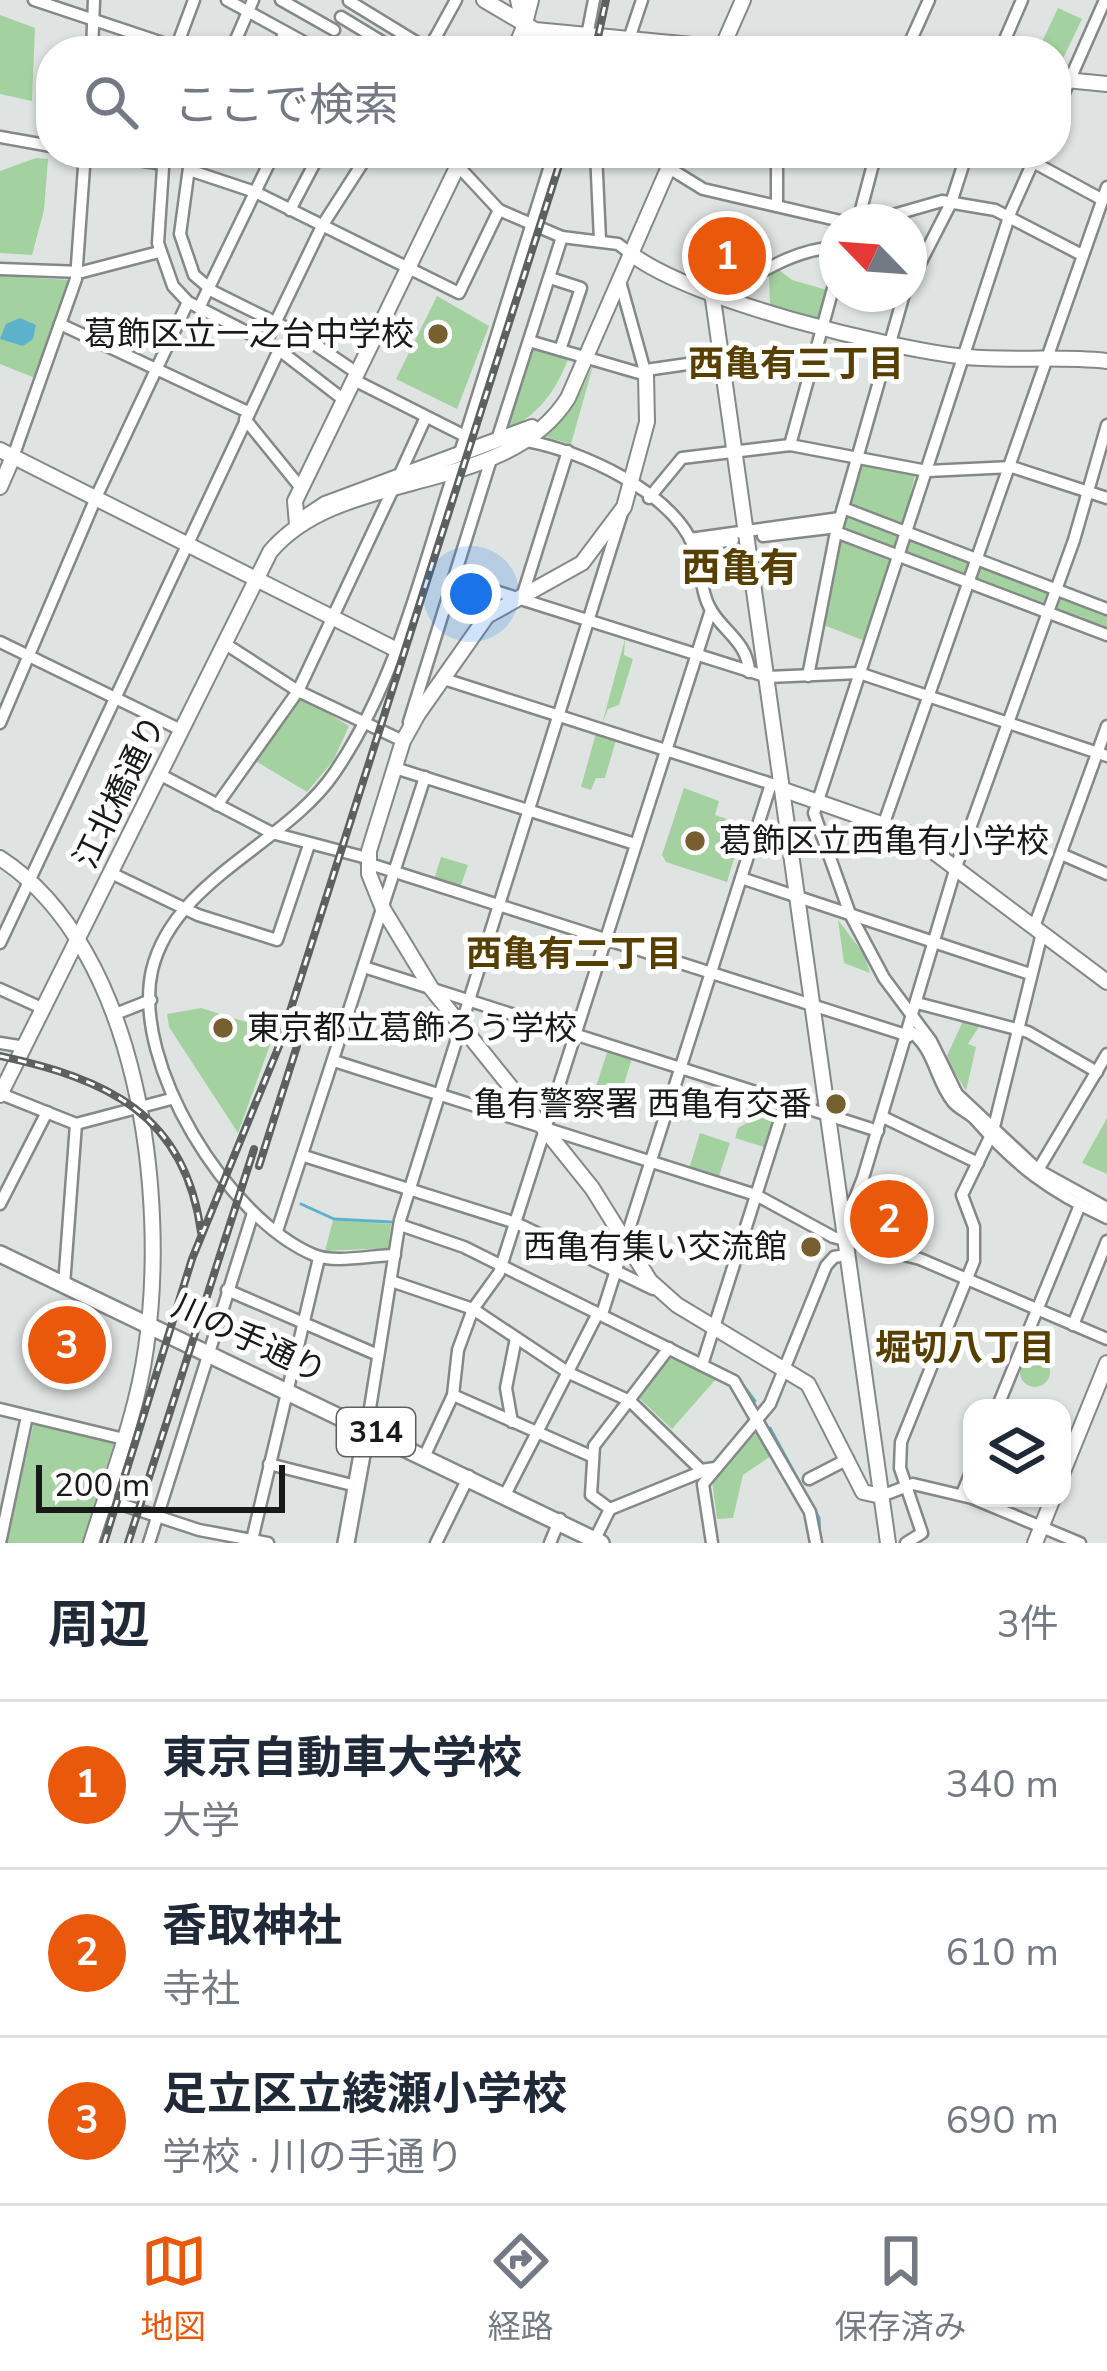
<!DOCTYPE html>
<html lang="ja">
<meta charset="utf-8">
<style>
:root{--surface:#fff;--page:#f2f2f3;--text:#1f2937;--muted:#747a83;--line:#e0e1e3;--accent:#ea580c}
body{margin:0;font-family:"Nunito Sans","Noto Sans JP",sans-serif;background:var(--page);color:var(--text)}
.controls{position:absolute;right:36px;bottom:36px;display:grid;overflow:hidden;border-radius:24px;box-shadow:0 3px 9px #0004}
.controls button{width:108px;height:108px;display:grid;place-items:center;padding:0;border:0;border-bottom:3px solid var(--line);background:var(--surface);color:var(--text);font:60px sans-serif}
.compass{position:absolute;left:819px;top:204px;width:108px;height:108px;border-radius:50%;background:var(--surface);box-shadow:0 3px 9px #0004;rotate:295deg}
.scale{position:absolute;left:36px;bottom:30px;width:249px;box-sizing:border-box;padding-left:12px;border:6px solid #181a1a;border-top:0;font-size:33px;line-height:42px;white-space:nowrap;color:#181a1a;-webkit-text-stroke:9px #fff;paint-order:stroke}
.you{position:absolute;left:471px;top:594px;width:42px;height:42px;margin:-30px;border:9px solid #fff;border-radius:50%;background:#1a73e8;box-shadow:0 0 0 18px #1a73e833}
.badge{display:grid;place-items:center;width:78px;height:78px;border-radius:50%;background:var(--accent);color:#fff;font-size:39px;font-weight:700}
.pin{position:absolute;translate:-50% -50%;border:6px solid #fff;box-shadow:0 3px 12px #0006}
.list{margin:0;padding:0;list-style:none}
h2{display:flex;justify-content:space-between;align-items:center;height:156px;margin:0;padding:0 48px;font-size:51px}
h2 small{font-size:39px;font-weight:400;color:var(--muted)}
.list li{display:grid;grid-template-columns:78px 1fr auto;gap:36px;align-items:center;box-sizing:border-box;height:168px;padding:0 48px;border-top:3px solid var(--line)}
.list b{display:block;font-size:45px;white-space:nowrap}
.list p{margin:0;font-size:39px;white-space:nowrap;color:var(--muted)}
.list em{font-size:39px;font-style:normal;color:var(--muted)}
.icon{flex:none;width:66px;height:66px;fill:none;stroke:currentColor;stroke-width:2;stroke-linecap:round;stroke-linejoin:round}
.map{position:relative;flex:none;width:1107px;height:1543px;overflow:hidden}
.search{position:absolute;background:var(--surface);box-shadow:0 3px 9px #0004;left:36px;right:36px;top:36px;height:132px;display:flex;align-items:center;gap:30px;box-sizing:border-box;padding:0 42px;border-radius:48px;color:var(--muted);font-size:45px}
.sheet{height:660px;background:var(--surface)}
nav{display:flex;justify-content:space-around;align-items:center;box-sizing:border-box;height:168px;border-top:3px solid var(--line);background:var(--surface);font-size:33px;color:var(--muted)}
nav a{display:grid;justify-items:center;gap:6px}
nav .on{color:var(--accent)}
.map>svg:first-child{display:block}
.green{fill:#a4d1a0}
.water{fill:#5db1ca}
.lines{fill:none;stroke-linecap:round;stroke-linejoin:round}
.stream{stroke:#5db1ca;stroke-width:3}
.street-casing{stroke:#848988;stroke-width:15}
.secondary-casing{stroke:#848988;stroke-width:18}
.primary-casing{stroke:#848988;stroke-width:20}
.street{stroke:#fff;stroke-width:10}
.secondary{stroke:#fff;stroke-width:14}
.primary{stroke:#fff;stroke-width:15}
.rail-casing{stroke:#5d6060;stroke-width:8}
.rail{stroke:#fff;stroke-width:3;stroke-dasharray:9;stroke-linecap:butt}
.poi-dot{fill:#766030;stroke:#fff;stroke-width:4.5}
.labels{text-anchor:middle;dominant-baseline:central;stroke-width:10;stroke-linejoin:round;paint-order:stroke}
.shield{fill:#fff;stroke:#5d5f5f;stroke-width:3}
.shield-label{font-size:30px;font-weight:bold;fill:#181a1a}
.poi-label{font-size:33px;fill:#181a1a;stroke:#fff;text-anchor:end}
.street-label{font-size:33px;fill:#181a1a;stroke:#fff}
.neighbourhood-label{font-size:36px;font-weight:bold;fill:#573f00;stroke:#fff}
.quarter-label{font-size:39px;font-weight:bold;fill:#573f00;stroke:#fff}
</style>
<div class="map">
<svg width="1107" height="1543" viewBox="0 0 1107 1543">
<rect width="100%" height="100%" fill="#dfe4e3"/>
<g class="green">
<path d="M1058 8 1082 19 1058 69 1056 51H1005L1012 35 1040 46Z"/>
<path d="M0 15 35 28 32 101 0 94Z"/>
<path d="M36 158 48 159 44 210 32 255 0 253V171Z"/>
<path d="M778 269 792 280 827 290 819 318 770 305 769 277Z"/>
<path d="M0 276 71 280 35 378 0 364Z"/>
<path d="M437 296 489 326 457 409 396 379Z"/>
<path d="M532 346 569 357C555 393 539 413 506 432Z"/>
<path d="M593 366 571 444 546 437 574 404Z"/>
<path d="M862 464 915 475 904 523 850 507Z"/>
<path d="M849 514 897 532 895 548 841 528Z"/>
<path d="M911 537 971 560 968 577 903 552Z"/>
<path d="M842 539 892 562 865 641 821 624Z"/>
<path d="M981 566 1048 589 1045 605 976 580Z"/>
<path d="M1062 596 1107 613V632L1054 609Z"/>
<path d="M625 639 624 655 633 659 619 705 608 709 602 724Z"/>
<path d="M300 696 349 726 333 761 307 792 254 760Z"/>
<path d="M596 733 616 740 605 778H596L591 790 581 787Z"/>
<path d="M684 788 719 801 715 815 744 825 727 882 666 862 662 855Z"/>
<path d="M441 857 468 865 460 888 434 880Z"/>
<path d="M838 920 864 954 870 973 844 963Z"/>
<path d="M201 1008 275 1031 238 1133 169 1027 167 1014Z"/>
<path d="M963 1021 980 1025 968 1044 976 1047 966 1091 946 1058Z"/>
<path d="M608 1050 632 1058 621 1094 596 1086Z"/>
<path d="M770 1102 778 1107 764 1147 735 1138 738 1128 767 1111Z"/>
<path d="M1107 1118V1174L1082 1163Z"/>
<path d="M700 1133 730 1143 718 1179 689 1169Z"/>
<path d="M333 1220 391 1224 388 1248 325 1251Z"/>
<path d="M668 1356 716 1379 672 1429 638 1397Z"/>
<circle cx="1035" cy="1372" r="15"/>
<path d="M34 1422 114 1443 82 1543H6Z"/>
<path d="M754 1430 771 1456 743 1475 733 1518 717 1519 712 1481Z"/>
</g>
<path class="water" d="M20 318 36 325 33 339 23 346 0 339 6 324Z"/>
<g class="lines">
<g class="stream">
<path d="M301 1204 334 1219 391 1222"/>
<path d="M420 1225 434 1231"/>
<path d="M583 1300 595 1306"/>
<path d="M737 1377 755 1401"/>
<path d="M770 1428 819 1518 820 1540"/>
</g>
<g class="street-casing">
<g id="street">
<path d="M34 0 175 47"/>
<path d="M227 0 320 51"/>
<path d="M281 0 334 30"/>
<path d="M349 1 429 50"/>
<path d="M341 17 397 51"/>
<path d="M435 38 454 51"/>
<path d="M92 51 94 0"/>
<path d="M175 51 194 0"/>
<path d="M231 51 253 0"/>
<path d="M276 51 285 32"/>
<path d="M428 51 456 0"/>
<path d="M584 51 594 0"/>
<path d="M625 51 642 0"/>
<path d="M906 51 929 0"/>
<path d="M1000 51 1022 0"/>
<path d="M1056 111 1105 0"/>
<path d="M0 137 51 146"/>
<path d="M94 153 163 164"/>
<path d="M164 153 158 243 173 286 188 302 274 346 344 400"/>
<path d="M191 153 180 234 194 275 214 292 301 335 357 373"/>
<path d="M446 153 499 210 562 237 618 244 630 253"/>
<path d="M596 153 600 240"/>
<path d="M1037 153 1011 211 814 813 850 914 884 978 931 1041 957 1094 1038 1170 1107 1208"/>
<path d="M1033 162 1103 200"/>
<path d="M669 168 703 189 845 222 886 217 942 201 995 210 1082 255"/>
<path d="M189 170 255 192 459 293 499 210"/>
<path d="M777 206V153"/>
<path d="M290 210 320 153"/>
<path d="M859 217 876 153"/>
<path d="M0 269 82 272 159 252"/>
<path d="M550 278 581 288 560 350"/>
<path d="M909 285 951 203 967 153"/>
<path d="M721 295C759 274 793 249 837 247"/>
<path d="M199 308 274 153"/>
<path d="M60 324 248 412"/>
<path d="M529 341 646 375 619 278"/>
<path d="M266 342 322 226 369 153"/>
<path d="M646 370 722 359"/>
<path d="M354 380 465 436"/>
<path d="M245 419 301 488"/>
<path d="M497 440 562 237"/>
<path d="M527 441C582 451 672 492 694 547 702 567 700 592 711 610 724 632 748 643 749 672"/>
<path d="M790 445 837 274"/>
<path d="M459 456 554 153"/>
<path d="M13 457 76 279 85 153"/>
<path d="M399 476 425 419"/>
<path d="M649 498 682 458 790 445 927 471 1012 467 1107 498"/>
<path d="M843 508 1107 609"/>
<path d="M836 532 1107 635"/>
<path d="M763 536 837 527"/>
<path d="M690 539 840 518"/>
<path d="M694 546 733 540"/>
<path d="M454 578 768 677 859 673 1107 756"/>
<path d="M523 594 568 451"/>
<path d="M0 642 181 730"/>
<path d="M224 643 298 691 403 741"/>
<path d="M808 676 836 532 904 294"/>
<path d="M444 679 778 786"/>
<path d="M409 722 492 456"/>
<path d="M0 723 98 493 188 302"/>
<path d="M395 768 635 844"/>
<path d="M159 774 272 833 367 858"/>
<path d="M217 805 298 691 393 489"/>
<path d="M884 823 1107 187"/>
<path d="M1061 854 1107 874"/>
<path d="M367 863 909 1036"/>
<path d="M111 873 198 915 277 940 309 845"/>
<path d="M741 878 1030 974"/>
<path d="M1034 927 1107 726"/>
<path d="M0 943 279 350"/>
<path d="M364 967 878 1131"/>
<path d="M0 989 44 1009"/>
<path d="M917 1003 1028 1032 1097 1072"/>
<path d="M113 1015 151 1000"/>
<path d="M910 1031C935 1049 935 1080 953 1102 959 1109 968 1112 975 1119 1016 1166 1049 1191 1107 1218"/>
<path d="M0 1043 25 1047"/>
<path d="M334 1061 756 1195 833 1237 920 1259 1107 1339"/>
<path d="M1 1094 76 1124 171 1099"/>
<path d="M883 1117 978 1163"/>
<path d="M304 1156 516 1223 653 1289"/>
<path d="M1038 1170 1107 1054"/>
<path d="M0 1204 47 1112"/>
<path d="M840 1212 853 1203 863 1178 956 867 1074 540 1107 425"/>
<path d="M400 1225 464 1247 734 1381 810 1512 816 1543"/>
<path d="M277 1231 425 777"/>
<path d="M395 1255C372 1255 335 1264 314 1255 228 1219 131 1064 152 970 174 879 287 844 335 772 397 681 421 572 455 469"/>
<path d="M391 1281 473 1309 569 1373 630 1401 701 1470 715 1468"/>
<path d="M64 1285 76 1124"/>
<path d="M227 1290 378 1355"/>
<path d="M602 1314 771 784"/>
<path d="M1073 1325 1107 1241"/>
<path d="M702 1365 786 1101"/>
<path d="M453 1395 591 1456"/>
<path d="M997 1408 1080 1205"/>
<path d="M0 1409 124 1439"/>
<path d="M512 1422 506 1388 516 1338"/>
<path d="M367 1427 400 1220 622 513"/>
<path d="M425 1455 453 1395 458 1350 473 1309 499 1273 711 610"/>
<path d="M269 1464 356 1486"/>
<path d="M809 1479 848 1459"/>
<path d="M506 1493 598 1313"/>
<path d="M962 1494 972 1470"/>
<path d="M881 1496 913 1484 972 1498"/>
<path d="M972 1498 1080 1543"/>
<path d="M105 1499 199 1530 268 1543"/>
<path d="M610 1509 591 1495 594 1446 669 1348"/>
<path d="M595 1539 610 1509 701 1472"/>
<path d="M252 1540 319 1258"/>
<path d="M0 1543 27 1416"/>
<path d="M149 1543 253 1213"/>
<path d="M436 1543 469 1476"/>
<path d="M550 1543 560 1519"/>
<path d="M712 1543 703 1484 770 1404 826 1266 834 1257 846 1255"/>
<path d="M906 1543 922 1533 900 1468 901 1442 974 1261V1227L962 1195 993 1131 1042 933"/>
</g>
</g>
<g class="secondary-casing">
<g id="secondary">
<path d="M484 0 535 30 755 51"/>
<path d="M531 0 524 27 550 51"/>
<path d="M721 50 743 0"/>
<path d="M514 51 524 27 518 0"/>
<path d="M1056 79 1107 84"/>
<path d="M630 253C690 300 889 349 967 357 1013 361 1060 356 1107 361"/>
<path d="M712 292 888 1543"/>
<path d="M646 375 647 422 624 507 582 563 487 616 418 714 403 741 369 851V874L383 909 431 988 592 1188 650 1281 677 1305 808 1384 863 1492 881 1496"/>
<path d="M0 450 397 650"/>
<path d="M0 487 13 457"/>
<path d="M304 518 325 504 532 427"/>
<path d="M297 525 295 501 464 153"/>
<path d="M784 790 910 834 1107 982"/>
<path d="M0 858C140 949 168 1197 146 1348 137 1414 111 1479 91 1543"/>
<path d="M0 1095 270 552C340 467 506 497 568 398L675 153"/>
<path d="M1062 1474 1107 1363"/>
<path d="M1035 1543 1053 1498"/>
</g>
</g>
<g class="primary-casing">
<g id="primary">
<path d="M0 1254 601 1543"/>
<path d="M346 1543 367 1427"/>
</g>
</g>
<use href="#street" class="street"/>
<use href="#secondary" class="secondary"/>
<use href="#primary" class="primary"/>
<g class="rail-casing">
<g id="rail">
<path d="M595 51 606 0"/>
<path d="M0 1056C106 1079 185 1113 201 1232"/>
<path d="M259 1166 297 1046"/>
<path d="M104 1543 192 1259 279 1046 563 153"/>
<path d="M128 1543 254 1149"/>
</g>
</g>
<use href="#rail" class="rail"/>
</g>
<g class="poi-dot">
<circle cx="438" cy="334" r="12"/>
<circle cx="695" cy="841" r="12"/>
<circle cx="223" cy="1028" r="12"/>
<circle cx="836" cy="1104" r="12"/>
<circle cx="811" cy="1247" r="12"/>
</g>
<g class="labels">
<rect class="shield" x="337" y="1408" width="78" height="48" rx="9"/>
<g class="shield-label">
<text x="376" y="1432">314</text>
</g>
<g class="poi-label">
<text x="414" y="334">葛飾区立一之台中学校</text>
<text x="719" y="841" text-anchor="start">葛飾区立西亀有小学校</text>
<text x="247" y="1028" text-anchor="start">東京都立葛飾ろう学校</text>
<text x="812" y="1104">亀有警察署 西亀有交番</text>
<text x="787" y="1247">西亀有集い交流館</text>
</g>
<g class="street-label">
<text transform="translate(120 792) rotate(-64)">江北橋通り</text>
<text transform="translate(249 1339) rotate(25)">川の手通り</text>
</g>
<g class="neighbourhood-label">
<text x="796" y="364">西亀有三丁目</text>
<text x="574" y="954">西亀有二丁目</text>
<text x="965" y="1348">堀切八丁目</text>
</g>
<g class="quarter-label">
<text x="740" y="568">西亀有</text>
</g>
</g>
</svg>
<div class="controls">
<button><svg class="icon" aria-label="layers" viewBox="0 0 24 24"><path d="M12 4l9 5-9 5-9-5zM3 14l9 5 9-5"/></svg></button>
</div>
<svg class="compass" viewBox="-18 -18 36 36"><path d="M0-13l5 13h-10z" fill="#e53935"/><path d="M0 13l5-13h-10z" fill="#747a83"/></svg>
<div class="scale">200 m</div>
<div class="you"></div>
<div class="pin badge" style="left:727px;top:256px">1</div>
<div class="pin badge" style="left:889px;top:1219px">2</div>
<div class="pin badge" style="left:67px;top:1345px">3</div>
<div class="search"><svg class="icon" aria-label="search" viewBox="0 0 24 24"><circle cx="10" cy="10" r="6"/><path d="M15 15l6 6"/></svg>ここで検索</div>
</div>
<section class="sheet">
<h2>周辺<small>3件</small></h2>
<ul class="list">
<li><span class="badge">1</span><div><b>東京自動車大学校</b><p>大学</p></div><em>340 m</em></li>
<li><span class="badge">2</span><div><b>香取神社</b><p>寺社</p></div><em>610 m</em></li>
<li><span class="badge">3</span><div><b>足立区立綾瀬小学校</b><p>学校 · 川の手通り</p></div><em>690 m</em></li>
</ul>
</section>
<nav>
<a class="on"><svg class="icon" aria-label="map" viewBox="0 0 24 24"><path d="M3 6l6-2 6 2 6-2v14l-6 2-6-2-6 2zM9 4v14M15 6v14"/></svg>地図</a>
<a><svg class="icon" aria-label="directions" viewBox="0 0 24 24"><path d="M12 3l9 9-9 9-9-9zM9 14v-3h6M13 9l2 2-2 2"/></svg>経路</a>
<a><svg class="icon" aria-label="saved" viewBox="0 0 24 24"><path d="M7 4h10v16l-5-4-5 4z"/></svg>保存済み</a>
</nav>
